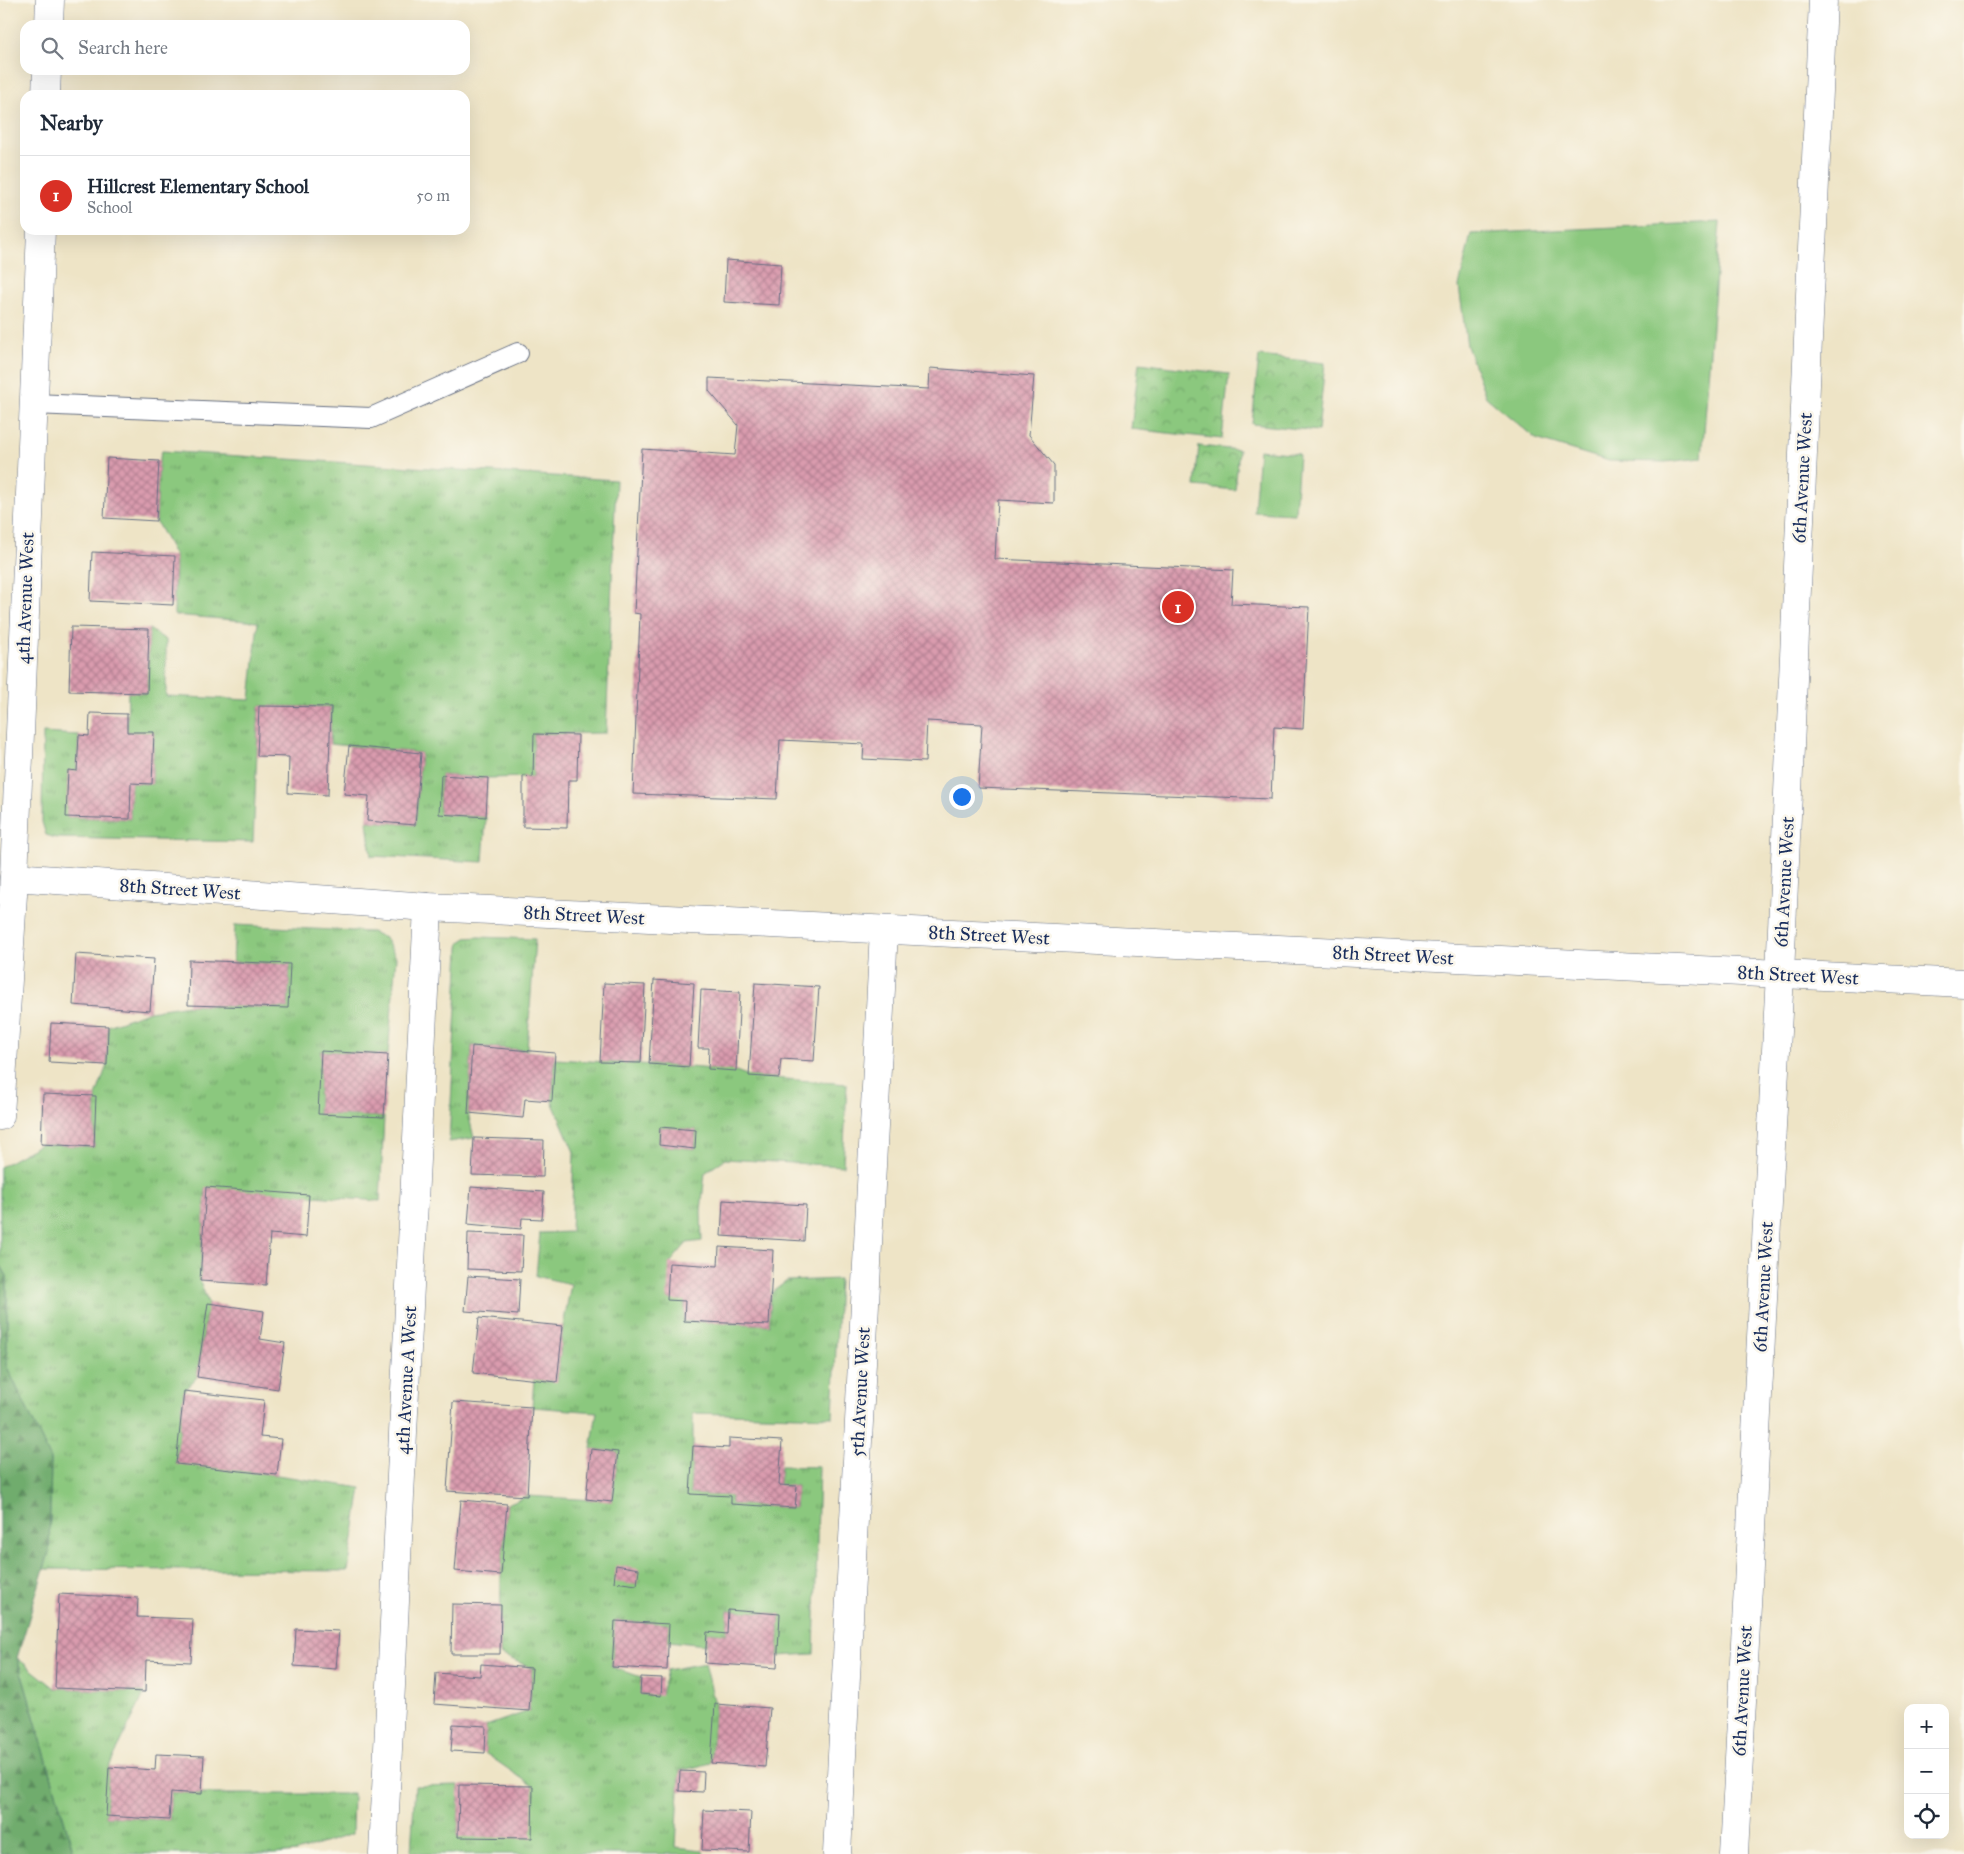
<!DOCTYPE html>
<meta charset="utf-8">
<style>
:root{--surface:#fff;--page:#f2f2f3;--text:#1f2937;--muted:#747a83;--line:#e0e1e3;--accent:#d93025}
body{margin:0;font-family:"IM FELL Great Primer",serif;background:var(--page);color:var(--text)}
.controls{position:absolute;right:15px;bottom:15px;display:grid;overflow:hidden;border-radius:10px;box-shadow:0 5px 20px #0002}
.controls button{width:45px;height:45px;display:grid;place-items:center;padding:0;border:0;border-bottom:1px solid var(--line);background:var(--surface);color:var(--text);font:25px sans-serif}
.you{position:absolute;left:961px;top:796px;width:18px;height:18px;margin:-12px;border:4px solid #fff;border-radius:50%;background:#1a73e8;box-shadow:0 0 0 8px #1a73e833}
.badge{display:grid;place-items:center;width:32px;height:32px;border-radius:50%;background:var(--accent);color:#fff;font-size:16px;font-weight:700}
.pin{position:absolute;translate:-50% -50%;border:2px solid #fff;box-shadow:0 1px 5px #0006}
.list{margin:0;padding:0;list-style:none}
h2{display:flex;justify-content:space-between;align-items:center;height:65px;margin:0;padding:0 20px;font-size:21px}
h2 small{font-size:16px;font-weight:400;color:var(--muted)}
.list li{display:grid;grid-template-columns:32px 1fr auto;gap:15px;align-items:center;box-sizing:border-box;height:80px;padding:0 20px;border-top:1px solid var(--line)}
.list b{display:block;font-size:19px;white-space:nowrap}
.list p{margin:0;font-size:16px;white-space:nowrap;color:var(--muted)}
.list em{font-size:16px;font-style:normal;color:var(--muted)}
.icon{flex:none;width:28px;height:28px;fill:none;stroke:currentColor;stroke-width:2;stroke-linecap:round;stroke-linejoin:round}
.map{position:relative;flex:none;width:1964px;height:1854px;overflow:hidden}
.search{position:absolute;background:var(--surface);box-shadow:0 5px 20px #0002;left:20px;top:20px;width:450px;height:55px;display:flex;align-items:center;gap:12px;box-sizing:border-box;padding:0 18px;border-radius:15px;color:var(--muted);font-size:19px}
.panel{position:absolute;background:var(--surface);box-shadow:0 5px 20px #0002;left:20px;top:90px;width:450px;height:145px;border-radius:15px}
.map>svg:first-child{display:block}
.grass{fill:url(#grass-tufts);stroke:#537c6e;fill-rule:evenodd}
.forest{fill:url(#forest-firs);stroke:#466e66}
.park{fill:url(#park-crowns);stroke:#537c6e}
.pitch{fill:#8bc87e;stroke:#537c6e}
.building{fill:url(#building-cross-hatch)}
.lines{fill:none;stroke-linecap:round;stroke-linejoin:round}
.service-casing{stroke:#656e82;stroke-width:22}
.minor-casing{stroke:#656e82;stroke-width:29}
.service{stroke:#fff;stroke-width:20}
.minor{stroke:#fff;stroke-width:28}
.labels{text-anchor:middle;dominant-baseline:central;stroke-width:5;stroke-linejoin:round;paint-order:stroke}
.street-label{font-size:19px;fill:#1b2f5e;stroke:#fbf7ec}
</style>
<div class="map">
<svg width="1964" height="1854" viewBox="0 0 1964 1854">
<defs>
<pattern id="grass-tufts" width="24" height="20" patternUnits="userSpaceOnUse" patternTransform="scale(1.25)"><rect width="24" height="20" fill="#8bc87e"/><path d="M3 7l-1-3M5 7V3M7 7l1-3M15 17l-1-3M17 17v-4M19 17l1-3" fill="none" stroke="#71a36a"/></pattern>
<pattern id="forest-firs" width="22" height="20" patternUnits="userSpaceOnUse" patternTransform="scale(1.25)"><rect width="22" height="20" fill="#70ac6d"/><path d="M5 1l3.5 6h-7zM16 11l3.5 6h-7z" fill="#5b8c5d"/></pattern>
<pattern id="park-crowns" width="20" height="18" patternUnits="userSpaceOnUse" patternTransform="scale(1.25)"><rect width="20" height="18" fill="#8bc87e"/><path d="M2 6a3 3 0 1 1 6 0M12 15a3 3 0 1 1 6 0" fill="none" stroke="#71a36a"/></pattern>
<pattern id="building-cross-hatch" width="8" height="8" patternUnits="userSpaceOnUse" patternTransform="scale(1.25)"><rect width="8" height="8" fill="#da9bae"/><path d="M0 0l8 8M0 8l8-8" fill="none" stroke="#b07f91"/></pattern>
</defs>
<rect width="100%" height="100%" fill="#fbf7ec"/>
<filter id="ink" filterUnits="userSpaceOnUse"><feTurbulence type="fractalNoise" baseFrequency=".02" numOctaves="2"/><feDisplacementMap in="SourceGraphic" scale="10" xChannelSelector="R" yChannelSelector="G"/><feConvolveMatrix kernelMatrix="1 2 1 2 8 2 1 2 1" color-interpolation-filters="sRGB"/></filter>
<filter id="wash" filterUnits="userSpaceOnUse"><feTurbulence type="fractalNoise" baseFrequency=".0096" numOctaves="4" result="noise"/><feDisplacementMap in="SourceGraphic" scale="20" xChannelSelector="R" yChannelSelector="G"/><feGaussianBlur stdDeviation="1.12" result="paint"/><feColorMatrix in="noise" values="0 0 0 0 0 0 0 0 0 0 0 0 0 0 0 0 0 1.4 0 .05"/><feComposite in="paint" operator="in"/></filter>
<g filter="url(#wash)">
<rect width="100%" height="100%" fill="#eee4c6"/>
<g class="grass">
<path d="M162 451 616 480 606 733 534 734 533 777 488 778 441 775 439 814 486 817 483 862 371 856 367 821 415 825 421 753 330 744 331 707 259 706 253 842 56 838 46 835 42 822 43 733 79 735 77 771H68L67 817 130 819 131 783 152 784 154 733 127 732 128 692 147 693 149 629 166 640V696L250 700 258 622 174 615 175 556 156 521 159 461Z"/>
<path d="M235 925 372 932 385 938 396 957 388 1055 321 1051 318 1114 384 1117 380 1201 206 1188 200 1281 208 1303 197 1377 184 1391 176 1463 277 1475 361 1488 348 1571 44 1569 49 1552 51 1460 7 1367V1276L0 1264V1167L41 1144 94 1147 96 1096 107 1065 108 1026 150 1011 188 1005 288 1008 290 964 233 962Z"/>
<path d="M478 937 535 939 527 1050 472 1046 468 1113 474 1138 449 1142 459 948 460 942 466 938Z"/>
<path d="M555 1059 689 1067 736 1071 749 1076 847 1084 843 1166 725 1159 705 1173 701 1211 702 1241 687 1243 669 1264 685 1301 684 1321 769 1325 771 1293 787 1281 839 1279 833 1417 693 1413V1446L690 1494 731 1496V1504L795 1508 797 1486 779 1485 781 1466 819 1467 814 1654 778 1656 780 1614 728 1610 727 1634 707 1632 706 1645 668 1641 669 1624 615 1621 612 1667 641 1677V1694L661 1695 667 1670 705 1663 715 1704 711 1763 680 1771 676 1847 702 1850 704 1854H422L411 1852 415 1786 459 1785 458 1837 533 1786 485 1753 486 1726 529 1711 532 1668 500 1654 501 1575 507 1504 527 1496 612 1501 618 1452 591 1449 597 1412 532 1407 534 1379 557 1381 563 1326 571 1284 536 1276 540 1233 571 1232 574 1152 552 1101ZM660 1127 696 1130 695 1149 659 1145Z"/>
<path d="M17 1658 55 1688 145 1692 109 1767 106 1816 169 1820 171 1792 202 1794H353L352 1834 296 1852 274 1854H74Z"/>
</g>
<path class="forest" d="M0 1264 7 1276V1367L51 1459 49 1552 17 1658 74 1854H0Z"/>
<g class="park">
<path d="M1259 356 1325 363 1318 431 1252 424Z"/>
<path d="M1139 363 1229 374 1222 439 1131 429Z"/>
<path d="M1199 446 1239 450 1235 490 1195 486Z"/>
</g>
<g class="pitch">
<path d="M1720 222 1702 458 1665 462 1609 461 1536 439 1486 397 1467 346 1459 286 1471 234Z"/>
<path d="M1259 450 1299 454 1295 514 1254 512Z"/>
</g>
<g id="blocks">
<g class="building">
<path d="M726 260 781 264 779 305 724 302Z"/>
<path d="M930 368 1034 376 1029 435 1054 465V503L998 500 995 559 1233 570 1231 604 1309 607 1303 729 1274 727 1271 799 978 788 982 724 927 721 925 762 863 759 864 744 780 740 777 799 633 794 640 614 634 613 642 449 735 455 738 425 709 391V378L929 389Z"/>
<path d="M107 458 159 461 156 521 104 518Z"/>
<path d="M92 552 175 556 173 605 90 601Z"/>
<path d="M71 627 149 629 147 693 69 691Z"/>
<path d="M259 706 331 707 328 795 288 793 289 757 257 756Z"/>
<path d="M90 713 127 714V732H154L152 784 131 783 130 819 66 817 68 770 77 771 79 735 89 736Z"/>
<path d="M534 734 578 735 577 780H568L567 828 523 827V776L533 777Z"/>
<path d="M349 746 421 753 415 825 367 821 369 796 344 794Z"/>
<path d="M441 775 488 778 486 817 439 814Z"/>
<path d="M76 954 154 959 150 1011 73 1005Z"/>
<path d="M189 960 290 964 288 1008 188 1005Z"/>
<path d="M654 980 694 983 689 1067 649 1064Z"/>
<path d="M604 983 645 985 641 1063 600 1062Z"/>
<path d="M755 983 819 987 814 1061 781 1059 779 1078 749 1076Z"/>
<path d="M701 990 740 992 736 1071 708 1069 709 1048H698Z"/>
<path d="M51 1023 108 1026 107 1065 49 1062Z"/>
<path d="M472 1046 555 1053 552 1101 525 1099 523 1118 468 1113Z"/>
<path d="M321 1051 388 1055 384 1117 318 1114Z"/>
<path d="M43 1094 96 1096 94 1147 41 1144Z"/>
<path d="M660 1127 696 1130 695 1149 659 1145Z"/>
<path d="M474 1138 544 1140 543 1177 472 1175Z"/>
<path d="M206 1187 309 1195 306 1237 270 1234 266 1285 200 1281Z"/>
<path d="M471 1187 544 1192 542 1219 522 1218 521 1229 468 1224Z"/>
<path d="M723 1200 806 1205 804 1241 721 1236Z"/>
<path d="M468 1233 523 1235 521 1271 467 1269Z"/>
<path d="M719 1247 773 1250 769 1325 684 1321 685 1301 667 1300 669 1263 718 1266Z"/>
<path d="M468 1276 520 1279 518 1315 465 1311Z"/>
<path d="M208 1303 264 1311 260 1339 285 1343 278 1389 197 1377Z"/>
<path d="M479 1318 563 1326 557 1382 473 1373Z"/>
<path d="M184 1391 264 1400 260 1437 281 1439 277 1475 176 1464Z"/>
<path d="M453 1402 532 1407 527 1496 447 1491Z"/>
<path d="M729 1438 782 1441 779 1485 797 1486 795 1508 731 1504V1496L690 1494 693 1446 729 1448Z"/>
<path d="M591 1449 618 1452 612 1502 586 1499Z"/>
<path d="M461 1500 507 1504 501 1575 455 1571Z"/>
<path d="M616 1565 639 1569 637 1585 614 1582Z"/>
<path d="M59 1594 138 1598 137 1617 193 1619 191 1662 146 1660 145 1692 55 1688Z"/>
<path d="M452 1604 501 1605 500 1654H451Z"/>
<path d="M728 1610 780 1614 777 1668 705 1663 707 1632 727 1634Z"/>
<path d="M615 1621 669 1624 667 1670 612 1667Z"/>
<path d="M296 1629 339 1631 336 1669 294 1666Z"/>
<path d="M481 1664 532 1668 529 1711 434 1704 436 1673 480 1676Z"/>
<path d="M641 1677 662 1678 661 1696 640 1694Z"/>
<path d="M715 1704 770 1708 765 1767 711 1763Z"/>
<path d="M453 1724 486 1726 485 1753 451 1751Z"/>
<path d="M156 1754 204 1756 202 1794 171 1792 169 1820 106 1816 109 1767 155 1770Z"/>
<path d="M680 1771 704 1772 703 1792 679 1791Z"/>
<path d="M459 1785 533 1786 532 1838 458 1837Z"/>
<path d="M704 1810 751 1812 749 1852 702 1850Z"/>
</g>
</g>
</g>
<g filter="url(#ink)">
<use href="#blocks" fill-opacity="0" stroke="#656e82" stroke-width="1"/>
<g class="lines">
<g class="service-casing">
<path id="service" d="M34 404 371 418 518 353"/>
</g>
<g class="minor-casing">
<g id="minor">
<path d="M49 25 50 0"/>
<path d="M46 95 47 70"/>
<path d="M14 877 428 907 1964 983"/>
<path d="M0 1116 14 877 41 230"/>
<path d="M383 1854 428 907"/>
<path d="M837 1854 884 930"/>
<path d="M1734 1854 1780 974 1823 0"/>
</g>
</g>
<use href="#service" class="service"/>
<use href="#minor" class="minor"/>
</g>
</g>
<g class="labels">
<g class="street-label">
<text transform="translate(1802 478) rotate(-87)">6th Avenue West</text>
<text transform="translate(25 598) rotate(-88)">4th Avenue West</text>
<text transform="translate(1784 882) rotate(-87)">6th Avenue West</text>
<text transform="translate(180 889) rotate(4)">8th Street West</text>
<text transform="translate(584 915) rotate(3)">8th Street West</text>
<text transform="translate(989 935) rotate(3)">8th Street West</text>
<text transform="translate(1393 955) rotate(3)">8th Street West</text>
<text transform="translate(1798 975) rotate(3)">8th Street West</text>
<text transform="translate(1763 1287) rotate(-87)">6th Avenue West</text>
<text transform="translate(406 1380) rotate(-87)">4th Avenue A West</text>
<text transform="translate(860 1392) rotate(-87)">5th Avenue West</text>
<text transform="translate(1742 1691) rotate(-87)">6th Avenue West</text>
</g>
</g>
</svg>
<div class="controls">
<button>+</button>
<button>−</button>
<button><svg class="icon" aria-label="locate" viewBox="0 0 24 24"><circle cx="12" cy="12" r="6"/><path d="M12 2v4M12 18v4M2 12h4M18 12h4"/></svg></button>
</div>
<div class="you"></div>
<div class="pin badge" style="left:1178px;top:607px">1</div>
<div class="search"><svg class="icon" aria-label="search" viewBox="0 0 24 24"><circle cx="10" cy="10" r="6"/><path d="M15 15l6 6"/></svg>Search here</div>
<section class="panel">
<h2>Nearby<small></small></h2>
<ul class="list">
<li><span class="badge">1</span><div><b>Hillcrest Elementary School</b><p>School</p></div><em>50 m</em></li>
</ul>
</section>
</div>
